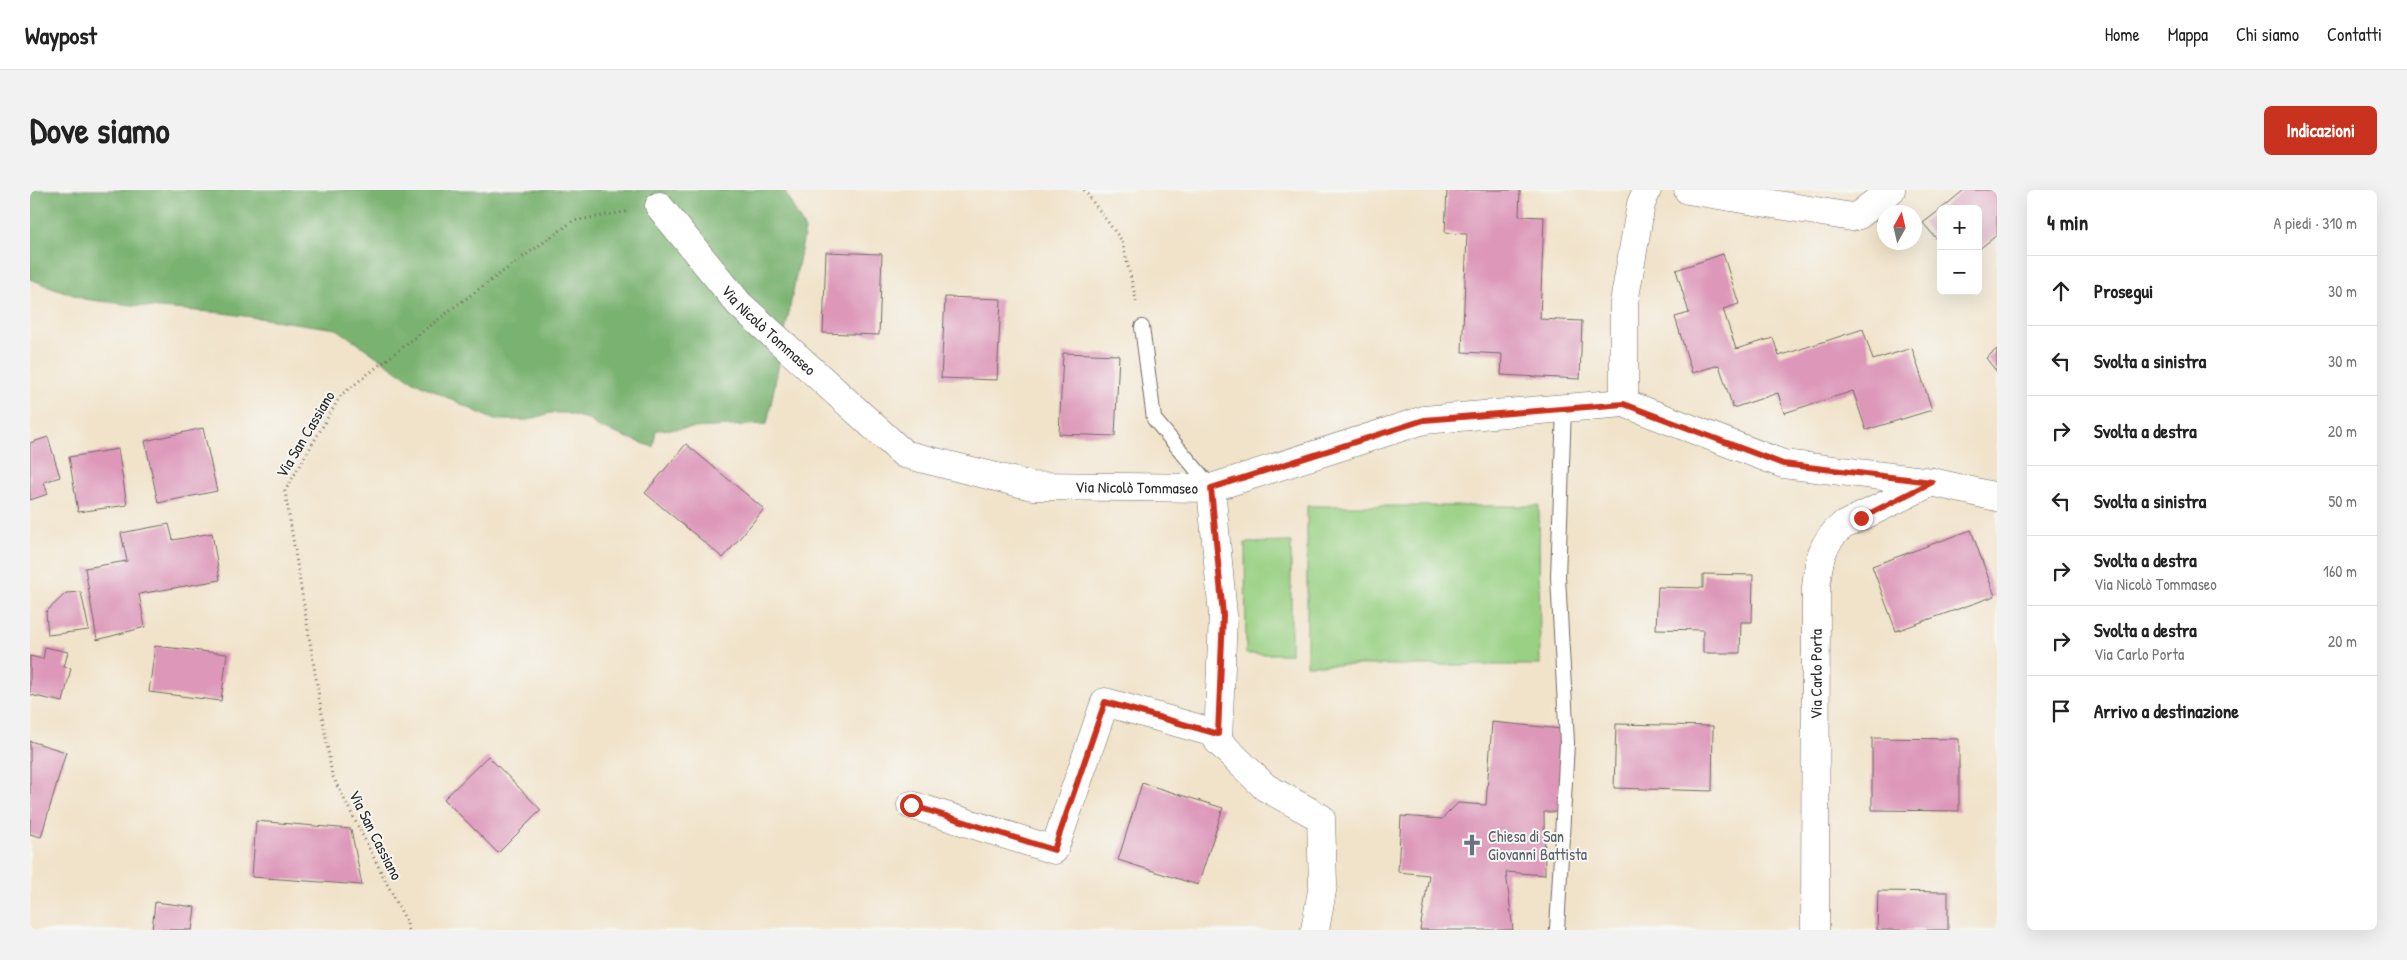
<!DOCTYPE html>
<html lang="it">
<meta charset="utf-8">
<style>
:root{--surface:#fff;--page:#f2f2f2;--text:#222;--muted:#767676;--line:#e0e0e0;--accent:#c8321e}
body{margin:0;font-family:"Patrick Hand",sans-serif;background:var(--page);color:var(--text)}
.controls{position:absolute;right:15px;top:15px;display:grid;overflow:hidden;border-radius:8px;box-shadow:0 5px 20px #0002}
.controls button{width:45px;height:45px;display:grid;place-items:center;padding:0;border:0;border-bottom:1px solid var(--line);background:var(--surface);color:var(--text);font:25px sans-serif}
.compass{position:absolute;left:1847px;top:15px;width:45px;height:45px;border-radius:50%;background:var(--surface);box-shadow:0 5px 20px #0002;rotate:8deg}
.stop{position:absolute;width:15px;height:15px;margin:-11px;border:4px solid #c8321e;border-radius:50%;background:#fff}
.stop.end{background:#c8321e;border-color:#fff;box-shadow:0 1px 5px #0008}
.list{margin:0;padding:0;list-style:none}
h2{display:flex;justify-content:space-between;align-items:center;height:65px;margin:0;padding:0 20px;font-size:21px}
h2 small{font-size:16px;font-weight:400;color:var(--muted)}
.list li{display:grid;grid-template-columns:32px 1fr auto;gap:15px;align-items:center;box-sizing:border-box;height:70px;padding:0 20px;border-top:1px solid var(--line)}
.list b{display:block;font-size:19px;white-space:nowrap}
.list p{margin:0;font-size:16px;white-space:nowrap;color:var(--muted)}
.list em{font-size:16px;font-style:normal;color:var(--muted)}
.icon{flex:none;width:28px;height:28px;fill:none;stroke:currentColor;stroke-width:2;stroke-linecap:round;stroke-linejoin:round}
.map{position:relative;flex:none;width:1967px;height:740px;overflow:hidden;border-radius:8px}
header{display:flex;align-items:center;gap:30px;box-sizing:border-box;height:70px;padding:0 25px;background:var(--surface);border-bottom:1px solid var(--line)}
header strong{font-size:24px}
nav{display:flex;gap:28px;margin-inline-start:auto;font-size:18px}
.intro{display:flex;align-items:center;justify-content:space-between;box-sizing:border-box;height:120px;padding:0 30px}
h1{margin:0;font-size:35px}
.button{padding:12px 22px;border-radius:8px;background:var(--accent);color:#fff;font-size:18px;font-weight:700}
main{display:flex;gap:30px;padding:0 30px}
aside{flex:1;background:var(--surface);border-radius:8px;box-shadow:0 5px 20px #0002}
.map>svg:first-child{display:block}
.green{fill:#99d083;stroke:#627e57}
.forest{fill:#7ab271;stroke:#526e4e}
.building{fill:#dd97b9}
.lines{fill:none;stroke-linecap:round;stroke-linejoin:round}
.lane-casing{stroke:#706b63;stroke-width:16}
.street-casing{stroke:#706b63;stroke-width:29}
.path{stroke:#706b63;stroke-width:3;stroke-dasharray:1 4;stroke-linecap:butt}
.lane{stroke:#fff;stroke-width:14}
.street{stroke:#fff;stroke-width:28}
.route{stroke:#c8321e;stroke-width:6}
.labels{text-anchor:middle;dominant-baseline:central;stroke-width:4;stroke-linejoin:round;paint-order:stroke}
.street-label{font-size:16px;fill:#2b2b2b;stroke:#f6f6f2}
.worship-label{font-size:16px;fill:#5b616d;stroke:#f6f6f2;text-anchor:start}
</style>
<header>
<strong>Waypost</strong>
<nav><a>Home</a><a>Mappa</a><a>Chi siamo</a><a>Contatti</a></nav>
</header>
<div class="intro"><h1>Dove siamo</h1><a class="button">Indicazioni</a></div>
<main>
<div class="map">
<svg width="1967" height="740" viewBox="0 0 1967 740">
<rect width="100%" height="100%" fill="#f6f6f2"/>
<filter id="ink" filterUnits="userSpaceOnUse"><feTurbulence type="fractalNoise" baseFrequency=".02" numOctaves="2"/><feDisplacementMap in="SourceGraphic" scale="10" xChannelSelector="R" yChannelSelector="G"/><feConvolveMatrix kernelMatrix="1 2 1 2 8 2 1 2 1" color-interpolation-filters="sRGB"/></filter>
<filter id="wash" filterUnits="userSpaceOnUse"><feTurbulence type="fractalNoise" baseFrequency=".0096" numOctaves="4" result="noise"/><feDisplacementMap in="SourceGraphic" scale="20" xChannelSelector="R" yChannelSelector="G"/><feGaussianBlur stdDeviation="1.12" result="paint"/><feColorMatrix in="noise" values="0 0 0 0 0 0 0 0 0 0 0 0 0 0 0 0 0 1.4 0 .05"/><feComposite in="paint" operator="in"/></filter>
<g filter="url(#wash)">
<rect width="100%" height="100%" fill="#f1e3ca"/>
<g class="green">
<path d="M1277 316H1509L1510 475H1277Z"/>
<path d="M1261 352V464H1216L1215 353Z"/>
</g>
<path class="forest" d="M0 0H754L775 40 737 234 626 240 623 257 568 237 558 229 535 223H520L498 230H464L379 189 307 139 193 123 117 117 54 109 0 89Z"/>
<g id="blocks">
<g class="building">
<path d="M1417 0H1490L1489 26 1514 27 1510 129 1552 131 1550 189 1471 185 1472 164 1432 162 1437 44 1415 43Z"/>
<path d="M1934 0H1967V45L1948 60V19H1911Z"/>
<path d="M1911 19V54L1893 33Z"/>
<path d="M796 62 852 64 849 145 793 143Z"/>
<path d="M1693 64 1709 114 1693 119 1706 159 1743 148 1749 166 1833 139 1843 170 1882 158 1902 220 1836 240 1823 201 1754 223 1748 203 1703 218 1689 175 1662 183 1645 127 1659 123 1646 80Z"/>
<path d="M915 107 971 109 967 190 911 188Z"/>
<path d="M1967 159V182L1956 168Z"/>
<path d="M1033 163 1089 165 1085 246 1029 244Z"/>
<path d="M173 238 187 301 128 313 115 251Z"/>
<path d="M18 247 30 287 14 292 18 304 0 310V253Z"/>
<path d="M656 254 734 319 693 368 615 303Z"/>
<path d="M88 259 97 315 48 322 39 267Z"/>
<path d="M139 334 143 350 182 343 190 390 109 404 115 437 67 450 55 378 97 371 91 343Z"/>
<path d="M1941 340 1965 406 1866 441 1842 376Z"/>
<path d="M1673 384 1723 385 1722 432H1711L1710 463H1673V440L1626 439 1628 397 1673 398Z"/>
<path d="M51 402 59 440 18 445 16 422 36 403Z"/>
<path d="M125 456 197 464 191 511 119 502Z"/>
<path d="M15 457 38 462 34 477 41 478 33 512 0 505V466L13 469Z"/>
<path d="M1462 532 1532 539 1530 622H1514L1515 685 1476 682 1483 740H1390L1399 685 1368 682 1371 626 1412 629 1428 613 1456 615Z"/>
<path d="M1586 534 1683 536 1682 601 1584 598Z"/>
<path d="M1842 548 1929 549V621L1842 620Z"/>
<path d="M0 551 36 562 11 647 0 644Z"/>
<path d="M458 566 511 620 468 663 414 609Z"/>
<path d="M1112 593 1193 618 1168 695 1088 670Z"/>
<path d="M226 631 321 639 332 695 222 687Z"/>
<path d="M1848 701 1918 702V740H1847Z"/>
<path d="M125 712 165 717 162 740H122Z"/>
</g>
</g>
</g>
<g filter="url(#ink)">
<use href="#blocks" fill-opacity="0" stroke="#706b63" stroke-width="1"/>
<g class="lines">
<g class="lane-casing">
<g id="lane">
<path d="M1112 137 1124 229 1181 297"/>
<path d="M1527 740 1537 553 1528 387 1534 218"/>
</g>
</g>
<g class="street-casing">
<g id="street">
<path d="M1658 0 1822 27 1829 25 1861 0"/>
<path id="s1" d="M629 16 709 114 874 264 1002 296 1181 298 1394 230 1594 213 1753 274 1902 292 1967 307"/>
<path d="M1594 213V113L1611 14 1617 0"/>
<path d="M1181 298 1193 425 1188 551 1235 597 1291 628 1293 695 1285 740"/>
<path d="M881 615 1024 660 1075 512 1188 544"/>
<path id="s2" d="M1785 740 1786 398C1788 372 1791 353 1812 336L1902 292"/>
</g>
</g>
<g class="path">
<path d="M1054 0 1092 51 1107 114"/>
<path d="M378 740 377 733 302 585 255 301 311 205 427 115 543 31 600 21"/>
</g>
<use href="#lane" class="lane"/>
<use href="#street" class="street"/>
</g>
</g>
<g class="lines" filter="url(#ink)">
<path class="route" d="M881 615 1024 660 1075 512 1188 544 1193 425 1181 298 1394 230 1594 214 1753 274 1902 292 1831 328"/>
</g>
<defs>
<g id="church-bare" transform="scale(1.725)"><path d="M-1.2-6h2.4v3.5h3.3v2.4h-3.3V6h-2.4V-.1h-3.3v-2.4h3.3Z" fill="#6b7280" stroke="#f6f6f2" stroke-width="2.5" paint-order="stroke"/></g>
</defs>
<g fill-rule="evenodd">
<use href="#church-bare" x="1442" y="655"/>
</g>
<g class="labels">
<g class="street-label">
<text stroke="none"><textPath href="#s1" startOffset="166">Via Nicolò Tommaseo</textPath></text>
<text transform="translate(275 244) rotate(-59)">Via San Cassiano</text>
<text stroke="none"><textPath href="#s1" startOffset="586">Via Nicolò Tommaseo</textPath></text>
<text stroke="none"><textPath href="#s2" startOffset="256">Via Carlo Porta</textPath></text>
<text transform="translate(346 645) rotate(63)">Via San Cassiano</text>
</g>
<g class="worship-label">
<text x="1458" y="646">Chiesa di San<tspan x="1458" dy="18">Giovanni Battista</tspan></text>
</g>
</g>
</svg>
<div class="controls">
<button>+</button>
<button>−</button>
</div>
<svg class="compass" viewBox="-18 -18 36 36"><path d="M0-13l5 13h-10z" fill="#e53935"/><path d="M0 13l5-13h-10z" fill="#767676"/></svg>
<div class="stop" style="left:881px;top:615px"></div>
<div class="stop end" style="left:1831px;top:328px"></div>
</div>
<aside>
<h2>4 min<small>A piedi · 310 m</small></h2>
<ul class="list">
<li><svg class="icon" aria-label="ahead" viewBox="0 0 24 24"><path d="M12 20V5M6 11l6-6 6 6"/></svg><div><b>Prosegui</b></div><em>30 m</em></li>
<li><svg class="icon" aria-label="left" viewBox="0 0 24 24"><path d="M17 20v-9H6M10 6l-5 5 5 5"/></svg><div><b>Svolta a sinistra</b></div><em>30 m</em></li>
<li><svg class="icon" aria-label="right" viewBox="0 0 24 24"><path d="M7 20v-9h11M14 6l5 5-5 5"/></svg><div><b>Svolta a destra</b></div><em>20 m</em></li>
<li><svg class="icon" aria-label="left" viewBox="0 0 24 24"><path d="M17 20v-9H6M10 6l-5 5 5 5"/></svg><div><b>Svolta a sinistra</b></div><em>50 m</em></li>
<li><svg class="icon" aria-label="right" viewBox="0 0 24 24"><path d="M7 20v-9h11M14 6l5 5-5 5"/></svg><div><b>Svolta a destra</b><p>Via Nicolò Tommaseo</p></div><em>160 m</em></li>
<li><svg class="icon" aria-label="right" viewBox="0 0 24 24"><path d="M7 20v-9h11M14 6l5 5-5 5"/></svg><div><b>Svolta a destra</b><p>Via Carlo Porta</p></div><em>20 m</em></li>
<li><svg class="icon" aria-label="arrive" viewBox="0 0 24 24"><path d="M6 21V4h12l-3 4 3 4H6"/></svg><div><b>Arrivo a destinazione</b></div></li>
</ul>
</aside>
</main>
